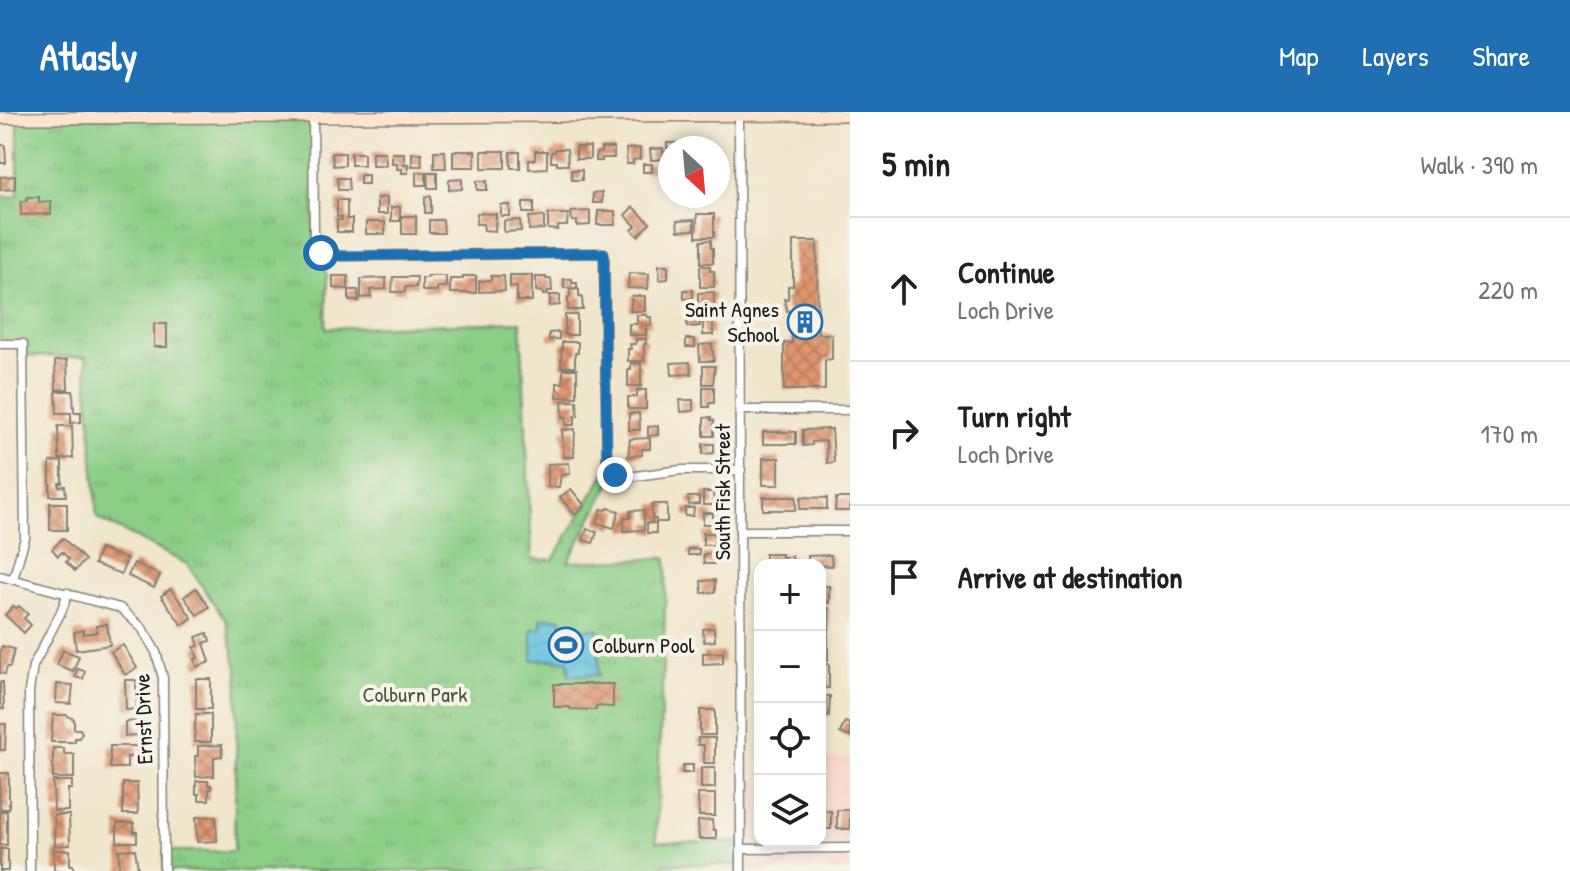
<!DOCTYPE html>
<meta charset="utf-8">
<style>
:root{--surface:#fff;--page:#f6f6f6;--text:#202124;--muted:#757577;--line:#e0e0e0;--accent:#1f6fb2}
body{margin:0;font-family:"Patrick Hand",sans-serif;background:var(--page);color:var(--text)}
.controls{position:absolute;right:24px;bottom:24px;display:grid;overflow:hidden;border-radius:16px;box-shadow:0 4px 12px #0003}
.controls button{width:72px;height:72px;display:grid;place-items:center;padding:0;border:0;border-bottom:2px solid var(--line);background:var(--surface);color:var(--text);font:40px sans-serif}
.compass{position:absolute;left:658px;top:24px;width:72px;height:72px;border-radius:50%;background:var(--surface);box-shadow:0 4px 12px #0003;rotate:154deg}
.stop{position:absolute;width:24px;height:24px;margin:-18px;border:6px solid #1f6fb2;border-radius:50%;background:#fff}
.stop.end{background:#1f6fb2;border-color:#fff;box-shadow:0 2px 8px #0008}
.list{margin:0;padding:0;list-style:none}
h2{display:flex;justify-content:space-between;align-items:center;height:104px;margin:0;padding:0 32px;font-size:34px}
h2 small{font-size:26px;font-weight:400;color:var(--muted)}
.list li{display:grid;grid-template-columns:52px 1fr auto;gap:24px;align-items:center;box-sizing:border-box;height:144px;padding:0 32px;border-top:2px solid var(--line)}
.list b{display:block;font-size:30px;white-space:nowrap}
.list p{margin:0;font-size:26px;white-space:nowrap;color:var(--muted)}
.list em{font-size:26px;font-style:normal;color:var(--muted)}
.icon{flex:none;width:44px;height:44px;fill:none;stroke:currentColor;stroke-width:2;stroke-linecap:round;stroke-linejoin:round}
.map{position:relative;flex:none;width:850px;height:759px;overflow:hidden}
header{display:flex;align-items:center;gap:48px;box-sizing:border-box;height:112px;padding:0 40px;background:var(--accent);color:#fff}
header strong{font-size:38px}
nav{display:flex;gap:44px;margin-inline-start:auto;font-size:28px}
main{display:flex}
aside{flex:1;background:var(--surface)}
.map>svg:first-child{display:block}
.built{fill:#f7d1c6}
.park{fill:url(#park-tufts);stroke:#547551;stroke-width:2}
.water{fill:url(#water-waves);stroke:#3d6e7c;stroke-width:2}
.building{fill:url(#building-cross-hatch)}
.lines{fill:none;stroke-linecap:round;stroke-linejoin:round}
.street-casing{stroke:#868174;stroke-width:11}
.secondary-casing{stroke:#868174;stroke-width:14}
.street{stroke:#fff;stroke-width:8}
.secondary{stroke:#fce5d0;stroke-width:11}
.route{stroke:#1f6fb2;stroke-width:10}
.labels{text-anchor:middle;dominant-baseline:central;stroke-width:8;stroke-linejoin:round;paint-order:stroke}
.poi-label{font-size:22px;fill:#1c1c1c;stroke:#f7f3e8;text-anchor:end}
.street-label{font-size:22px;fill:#1c1c1c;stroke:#f7f3e8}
.park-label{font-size:22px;fill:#435a41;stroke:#f7f3e8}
</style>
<header>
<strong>Atlasly</strong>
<nav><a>Map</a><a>Layers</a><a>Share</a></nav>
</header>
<main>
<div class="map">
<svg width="850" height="759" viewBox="0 0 850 759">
<defs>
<pattern id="park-tufts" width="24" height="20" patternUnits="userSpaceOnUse" patternTransform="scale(2)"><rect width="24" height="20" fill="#8bce86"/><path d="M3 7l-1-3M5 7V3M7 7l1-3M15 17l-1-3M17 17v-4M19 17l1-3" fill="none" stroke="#77b073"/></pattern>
<pattern id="water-waves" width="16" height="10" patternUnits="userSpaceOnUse" patternTransform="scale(2)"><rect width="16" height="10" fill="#5ec1dd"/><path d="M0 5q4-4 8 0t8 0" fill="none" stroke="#51a5bd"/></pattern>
<pattern id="building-cross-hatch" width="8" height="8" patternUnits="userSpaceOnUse" patternTransform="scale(2)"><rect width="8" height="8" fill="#e1966f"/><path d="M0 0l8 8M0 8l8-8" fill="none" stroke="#b67a5a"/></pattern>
</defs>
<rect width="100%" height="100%" fill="#f7f3e8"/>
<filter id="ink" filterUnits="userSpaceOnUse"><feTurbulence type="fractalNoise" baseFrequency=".0125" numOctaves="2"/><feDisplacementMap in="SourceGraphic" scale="16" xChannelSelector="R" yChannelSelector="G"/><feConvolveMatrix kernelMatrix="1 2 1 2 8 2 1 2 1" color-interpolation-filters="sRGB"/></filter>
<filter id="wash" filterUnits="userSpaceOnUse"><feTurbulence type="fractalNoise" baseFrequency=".006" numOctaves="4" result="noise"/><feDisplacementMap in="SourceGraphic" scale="32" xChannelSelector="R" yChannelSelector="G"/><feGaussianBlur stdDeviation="1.8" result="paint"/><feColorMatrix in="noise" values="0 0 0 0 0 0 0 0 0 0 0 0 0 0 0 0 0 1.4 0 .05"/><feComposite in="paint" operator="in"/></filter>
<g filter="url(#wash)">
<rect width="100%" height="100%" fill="#f0e6cc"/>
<g class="built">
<path d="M820 646H850V729H751L750 669H760V729H820Z"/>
<path d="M850 736V759H741V737Z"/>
</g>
<path class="park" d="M313 5 314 124 321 141V148L327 163 326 216 521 210 532 447 553 448 607 358 615 363 568 450 667 446 656 730H741V753L664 752V759H164V739H234L238 561 226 509 187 452 97 406 86 245 23 244 22 232H0V85L18 84V6Z"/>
<path class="water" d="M541 506H562V517H599V563H569L568 548H532V517H541Z"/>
<g id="blocks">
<g class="building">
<rect x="667" y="31" width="14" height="5"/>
<path d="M0 33H5L6 51H0Z"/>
<rect x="576" y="35" width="14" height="12"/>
<path d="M601 36H614V46H602V49H596V41L601 40Z"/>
<path d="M640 36V47L633 48V52H627L626 37Z"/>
<path d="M663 36 664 47 651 48 650 37Z"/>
<path d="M555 37H567L568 53H557V50H551V40H555Z"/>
<path d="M434 39H445L446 56H434Z"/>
<rect x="453" y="39" width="22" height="16"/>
<rect x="482" y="39" width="23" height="17"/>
<path d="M535 39H547V56L529 57V48H535Z"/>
<path d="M372 40H385L386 53H372Z"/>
<path d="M510 40H520V56H511Z"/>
<path d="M332 41H345V53L333 54Z"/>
<rect x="351" y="41" width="13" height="12"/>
<path d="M392 41H404V52H408V61H402V57H397V51H392Z"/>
<path d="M412 41H421L422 54H412Z"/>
<rect x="643" y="52" width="9" height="8"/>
<path d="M571 58H582V68H572Z"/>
<rect x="416" y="60" width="10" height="13"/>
<path d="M427 60H437V76H428Z"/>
<rect x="360" y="63" width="8" height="9"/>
<path d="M15 64V77L0 78V65Z"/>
<path d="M337 66H348L349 78H338Z"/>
<path d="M462 67V77L449 78V68Z"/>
<rect x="477" y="69" width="10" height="9"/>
<path d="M602 80V91H593V81Z"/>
<path d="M431 84V101H425V85Z"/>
<path d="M27 85H39V90L51 89V102L21 103V90L27 89Z"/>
<path d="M387 85V102H377V86Z"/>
<path d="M337 88H347V107H352V120H337V108H342V105H337Z"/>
<rect x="523" y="90" width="11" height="11"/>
<rect x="501" y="93" width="9" height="11"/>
<rect x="391" y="95" width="9" height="14"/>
<path d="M633 95 650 111 638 124 632 118 636 114 625 103Z"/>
<path d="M590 99V113L577 114V109H572L571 100Z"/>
<path d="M598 99H615V113H597Z"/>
<path d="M477 101 496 102 495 119 484 118 483 112H476Z"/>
<path d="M548 102H568L567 114H558V118L548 117Z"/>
<path d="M697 102H714V125H696Z"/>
<rect x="402" y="104" width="14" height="18"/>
<path d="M544 104V117L529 118V105Z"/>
<path d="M429 108H443L444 121H429Z"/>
<path d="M520 108 521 119 504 120V109Z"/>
<path d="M694 108V118L678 119 677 109Z"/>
<rect x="366" y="110" width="19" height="12"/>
<path d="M711 128V136H713V151H701V129Z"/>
<path d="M793 129H817L818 222H832V247L825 248V278H784V231H792V199H787L784 187H788V174H793Z"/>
<path d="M659 153H668V167L659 168Z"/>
<path d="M700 154H710V159H714V175H700Z"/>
<path d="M629 161 649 162 648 177 628 176Z"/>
<path d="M510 163H532V189H517V175H510Z"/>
<path d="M333 164H348V177L333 176Z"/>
<path d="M428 164H446V175H437V179H422V166H427Z"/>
<path d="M463 164H476V181H450V167H463Z"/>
<path d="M491 164H504L505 179 479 180V169L491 168Z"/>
<path d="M393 165H417L416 175H405V180H392Z"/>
<path d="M536 165H546V167H551L552 179H547L548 183H543V180L536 179Z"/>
<path d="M386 166V177L370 178 371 185 361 186V167Z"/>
<path d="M564 167H572V171H577V176H564Z"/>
<path d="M579 177V185H582L583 198H568V185H570V178Z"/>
<path d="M349 178H358L359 189H349Z"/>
<path d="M684 178H693V186L684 187Z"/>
<path d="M714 180V198L698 199V181Z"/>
<path d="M550 183H560V193L550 194Z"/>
<path d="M632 184H645V199H630Z"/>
<path d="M699 202 700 214 687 215V203Z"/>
<rect x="565" y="203" width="12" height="20"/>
<path d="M637 203H647V205H651V213H646V223H629V212H637Z"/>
<rect x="703" y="210" width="10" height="13"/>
<rect x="154" y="212" width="13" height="23"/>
<path d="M559 220V227L549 228V221Z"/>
<path d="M636 227H646V232H644V249H628V237H631L630 232H636Z"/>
<rect x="686" y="227" width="9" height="8"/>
<path d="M562 230H578V241H575V255H561Z"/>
<path d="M712 232 714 249H700L699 233Z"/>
<path d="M67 248 68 277 56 278 55 249Z"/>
<path d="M690 250 691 262 672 263 671 251Z"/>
<path d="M631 251H641V274H628V257H631Z"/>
<path d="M703 254H715L713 272H703Z"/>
<path d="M563 257H577V285H557V271H563Z"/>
<path d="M703 275H714V291H709V295H703Z"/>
<path d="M637 278H646V297H628V285H637Z"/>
<path d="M56 279H73L74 300H81V310L71 311V301H57Z"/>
<path d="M680 288H693V299L681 300Z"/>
<path d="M562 289H577L578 304H575V313H566V305H563Z"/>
<path d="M639 301 640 318H629V302Z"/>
<path d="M711 305V308H714V324H704V306Z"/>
<path d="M58 314H72L73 346 59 347Z"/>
<path d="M658 314V323L648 324V315Z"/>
<path d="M575 317 574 345H564L562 318Z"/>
<path d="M832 317 834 350 827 351 826 329 812 330V333L803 334V318Z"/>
<rect x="763" y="320" width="33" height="12"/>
<path d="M650 326V337H642V343L628 344 630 327Z"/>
<path d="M703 332H714V341L703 342Z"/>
<rect x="763" y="346" width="16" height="27"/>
<path d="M62 349V371H59V375L65 374 66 384H50V350Z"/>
<path d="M569 351 570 362 561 363 559 375H548V352Z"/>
<path d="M571 377 585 394 575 403 560 385Z"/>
<path d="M703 380H713L714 393H703Z"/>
<path d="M688 385H699V392L689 393Z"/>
<rect x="763" y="385" width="33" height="13"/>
<path d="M801 385 827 386V397H800Z"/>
<path d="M836 386H850V399H835Z"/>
<rect x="50" y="391" width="17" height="27"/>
<path d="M652 392H667V410H656V407H652Z"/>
<path d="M608 396 619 399 614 416 597 411 601 397 607 398Z"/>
<path d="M685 396H694L693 404H685Z"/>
<path d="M644 398V418L624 419V406H630V399Z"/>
<rect x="703" y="401" width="10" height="11"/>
<rect x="647" y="411" width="9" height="10"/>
<path d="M587 417 597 420 593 431 583 428Z"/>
<rect x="703" y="421" width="11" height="12"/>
<path d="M63 426 85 448 75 459 66 450 69 447 62 440 58 444 52 437Z"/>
<path d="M100 437 127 447 121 462 94 452Z"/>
<rect x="688" y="437" width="11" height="6"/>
<path d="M703 442H714V452H704Z"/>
<path d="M765 442H782V445L792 444V453H765Z"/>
<path d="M831 443 832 454 808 453V444Z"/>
<path d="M134 451 160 463 154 476 128 464Z"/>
<path d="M715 468V480L702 481 701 469Z"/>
<rect x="820" y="474" width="9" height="17"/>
<path d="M196 476 209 495 197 503 184 485Z"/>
<path d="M171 477 192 506 182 513 161 484Z"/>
<path d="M13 494 17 496 19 494 28 502 24 506 31 513 24 521 5 503Z"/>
<path d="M820 495 829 496V520H820Z"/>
<path d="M107 512 110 533 76 538 74 520 83 518V522L97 520 96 514Z"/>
<path d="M714 516 715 529 704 530 703 517Z"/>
<path d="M207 521 210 529 204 531 210 550 197 555 195 547 198 546 194 535 199 534 196 525Z"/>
<path d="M828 523V548H820V524Z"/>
<path d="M123 533 137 556 125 563 111 540Z"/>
<path d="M2 534 14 537 10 555H7L5 562 0 561V539Z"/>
<path d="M63 538 79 544 73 559 57 553Z"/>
<path d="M723 540V551L703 552V541Z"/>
<rect x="820" y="552" width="9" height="24"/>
<path d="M77 557 85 559 83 567 75 565Z"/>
<rect x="196" y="567" width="15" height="30"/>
<path d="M125 568H136L137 597 126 598Z"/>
<path d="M0 570H3L4 597H0Z"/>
<path d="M57 572 73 573 71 592 56 591Z"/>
<path d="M554 572H613V595L596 594V598L570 597V595H554Z"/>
<path d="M820 584H830L829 604H820Z"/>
<rect x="700" y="598" width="15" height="25"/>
<path d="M196 602H211V630H194Z"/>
<path d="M53 603H66L74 607V617H80L82 621 79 626H75V630H51Z"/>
<path d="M137 609 138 623 125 624V610Z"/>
<path d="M845 610 850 612V625L840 621Z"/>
<path d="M0 612H6L5 638H0Z"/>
<path d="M698 626H715V651H704V633H698Z"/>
<path d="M222 633V644L214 645V664L196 665 195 644H198V634Z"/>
<path d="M110 634H137V645H127V656H110Z"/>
<path d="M53 636H64V642H74V666H53Z"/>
<path d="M683 653H693V661H682Z"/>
<rect x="701" y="656" width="14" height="20"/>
<rect x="0" y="661" width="9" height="36"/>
<path d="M53 669H72V677H68V699H54Z"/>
<path d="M196 669H208V673H211V677H209V688H199V682H196Z"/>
<path d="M123 671H137L138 702H123Z"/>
<path d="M698 682H715V704H699Z"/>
<rect x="837" y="698" width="13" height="19"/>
<rect x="0" y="699" width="7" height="34"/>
<rect x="820" y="699" width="11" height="18"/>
<path d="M54 703H69L70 733 55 734Z"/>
<path d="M216 704 217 729 197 730 196 705Z"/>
<path d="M712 708 713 718H716V727H699L698 709Z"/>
<path d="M117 711H134V720H137V730H117Z"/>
<rect x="0" y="737" width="8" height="22"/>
<path d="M135 737 138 756H135V759H119V738Z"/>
<path d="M54 738H70V753H73L74 759H54Z"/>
</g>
</g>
</g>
<g filter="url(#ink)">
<use href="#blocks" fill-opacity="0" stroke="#868174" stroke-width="2"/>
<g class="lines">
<g class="street-casing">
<g id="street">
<path d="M739 1 741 759"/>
<path d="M313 5 314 124 321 141 342 144 604 141 607 358 620 366 681 358H741"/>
<path d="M0 232H23L25 426 13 467"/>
<path d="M740 298H850"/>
<path d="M740 419H850"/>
<path d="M0 464 120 496 142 516 156 540 163 566 164 759"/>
<path d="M741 737 850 736"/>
<path d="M30 759 29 579 33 554 61 500 68 481"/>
</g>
</g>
<g class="secondary-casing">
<path id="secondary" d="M0 6 850 3"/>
</g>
<use href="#street" class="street"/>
<use href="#secondary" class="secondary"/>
</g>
</g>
<g class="lines" filter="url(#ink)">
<path class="route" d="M321 141 342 144 604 141 607 358 615 363"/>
</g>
<defs>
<g id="building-ring" transform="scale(1.8)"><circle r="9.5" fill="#f7f3e8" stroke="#1f6fb2" stroke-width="1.5"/><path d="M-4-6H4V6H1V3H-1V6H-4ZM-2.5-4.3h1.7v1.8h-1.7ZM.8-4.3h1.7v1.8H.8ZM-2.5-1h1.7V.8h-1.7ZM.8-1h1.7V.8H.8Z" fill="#1f6fb2"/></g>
<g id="stadium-ring" transform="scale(1.8)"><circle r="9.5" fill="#f7f3e8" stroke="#1f6fb2" stroke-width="1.5"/><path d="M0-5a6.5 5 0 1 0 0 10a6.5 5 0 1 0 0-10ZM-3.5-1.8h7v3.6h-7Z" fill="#1f6fb2"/></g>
</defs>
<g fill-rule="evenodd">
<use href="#building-ring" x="805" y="210"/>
<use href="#stadium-ring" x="566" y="533"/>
</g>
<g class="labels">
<g class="poi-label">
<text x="779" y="197">Saint Agnes<tspan x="779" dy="25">School</tspan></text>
<text x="592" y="533" text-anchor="start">Colburn Pool</text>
</g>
<g class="street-label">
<text transform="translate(722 380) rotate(-90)">South Fisk Street</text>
<text transform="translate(143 607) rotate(-92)">Ernst Drive</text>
</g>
<g class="park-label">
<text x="415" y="582">Colburn Park</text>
</g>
</g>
</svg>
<div class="controls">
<button>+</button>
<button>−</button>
<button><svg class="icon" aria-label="locate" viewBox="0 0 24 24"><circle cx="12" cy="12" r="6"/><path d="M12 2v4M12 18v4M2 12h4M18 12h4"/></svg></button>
<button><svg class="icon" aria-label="layers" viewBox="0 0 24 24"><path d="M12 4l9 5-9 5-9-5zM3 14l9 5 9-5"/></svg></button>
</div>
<svg class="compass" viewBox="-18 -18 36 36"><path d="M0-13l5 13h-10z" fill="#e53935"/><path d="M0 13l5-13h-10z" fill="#757577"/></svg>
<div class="stop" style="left:321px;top:141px"></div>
<div class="stop end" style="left:615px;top:363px"></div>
</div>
<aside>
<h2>5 min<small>Walk · 390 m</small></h2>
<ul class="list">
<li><svg class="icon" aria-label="ahead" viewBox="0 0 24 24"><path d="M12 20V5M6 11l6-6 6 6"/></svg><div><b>Continue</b><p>Loch Drive</p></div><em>220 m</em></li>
<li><svg class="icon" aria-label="right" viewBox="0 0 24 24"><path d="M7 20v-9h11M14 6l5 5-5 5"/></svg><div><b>Turn right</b><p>Loch Drive</p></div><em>170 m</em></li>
<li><svg class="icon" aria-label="arrive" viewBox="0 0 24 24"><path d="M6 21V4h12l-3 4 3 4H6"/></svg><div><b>Arrive at destination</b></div></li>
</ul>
</aside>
</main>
